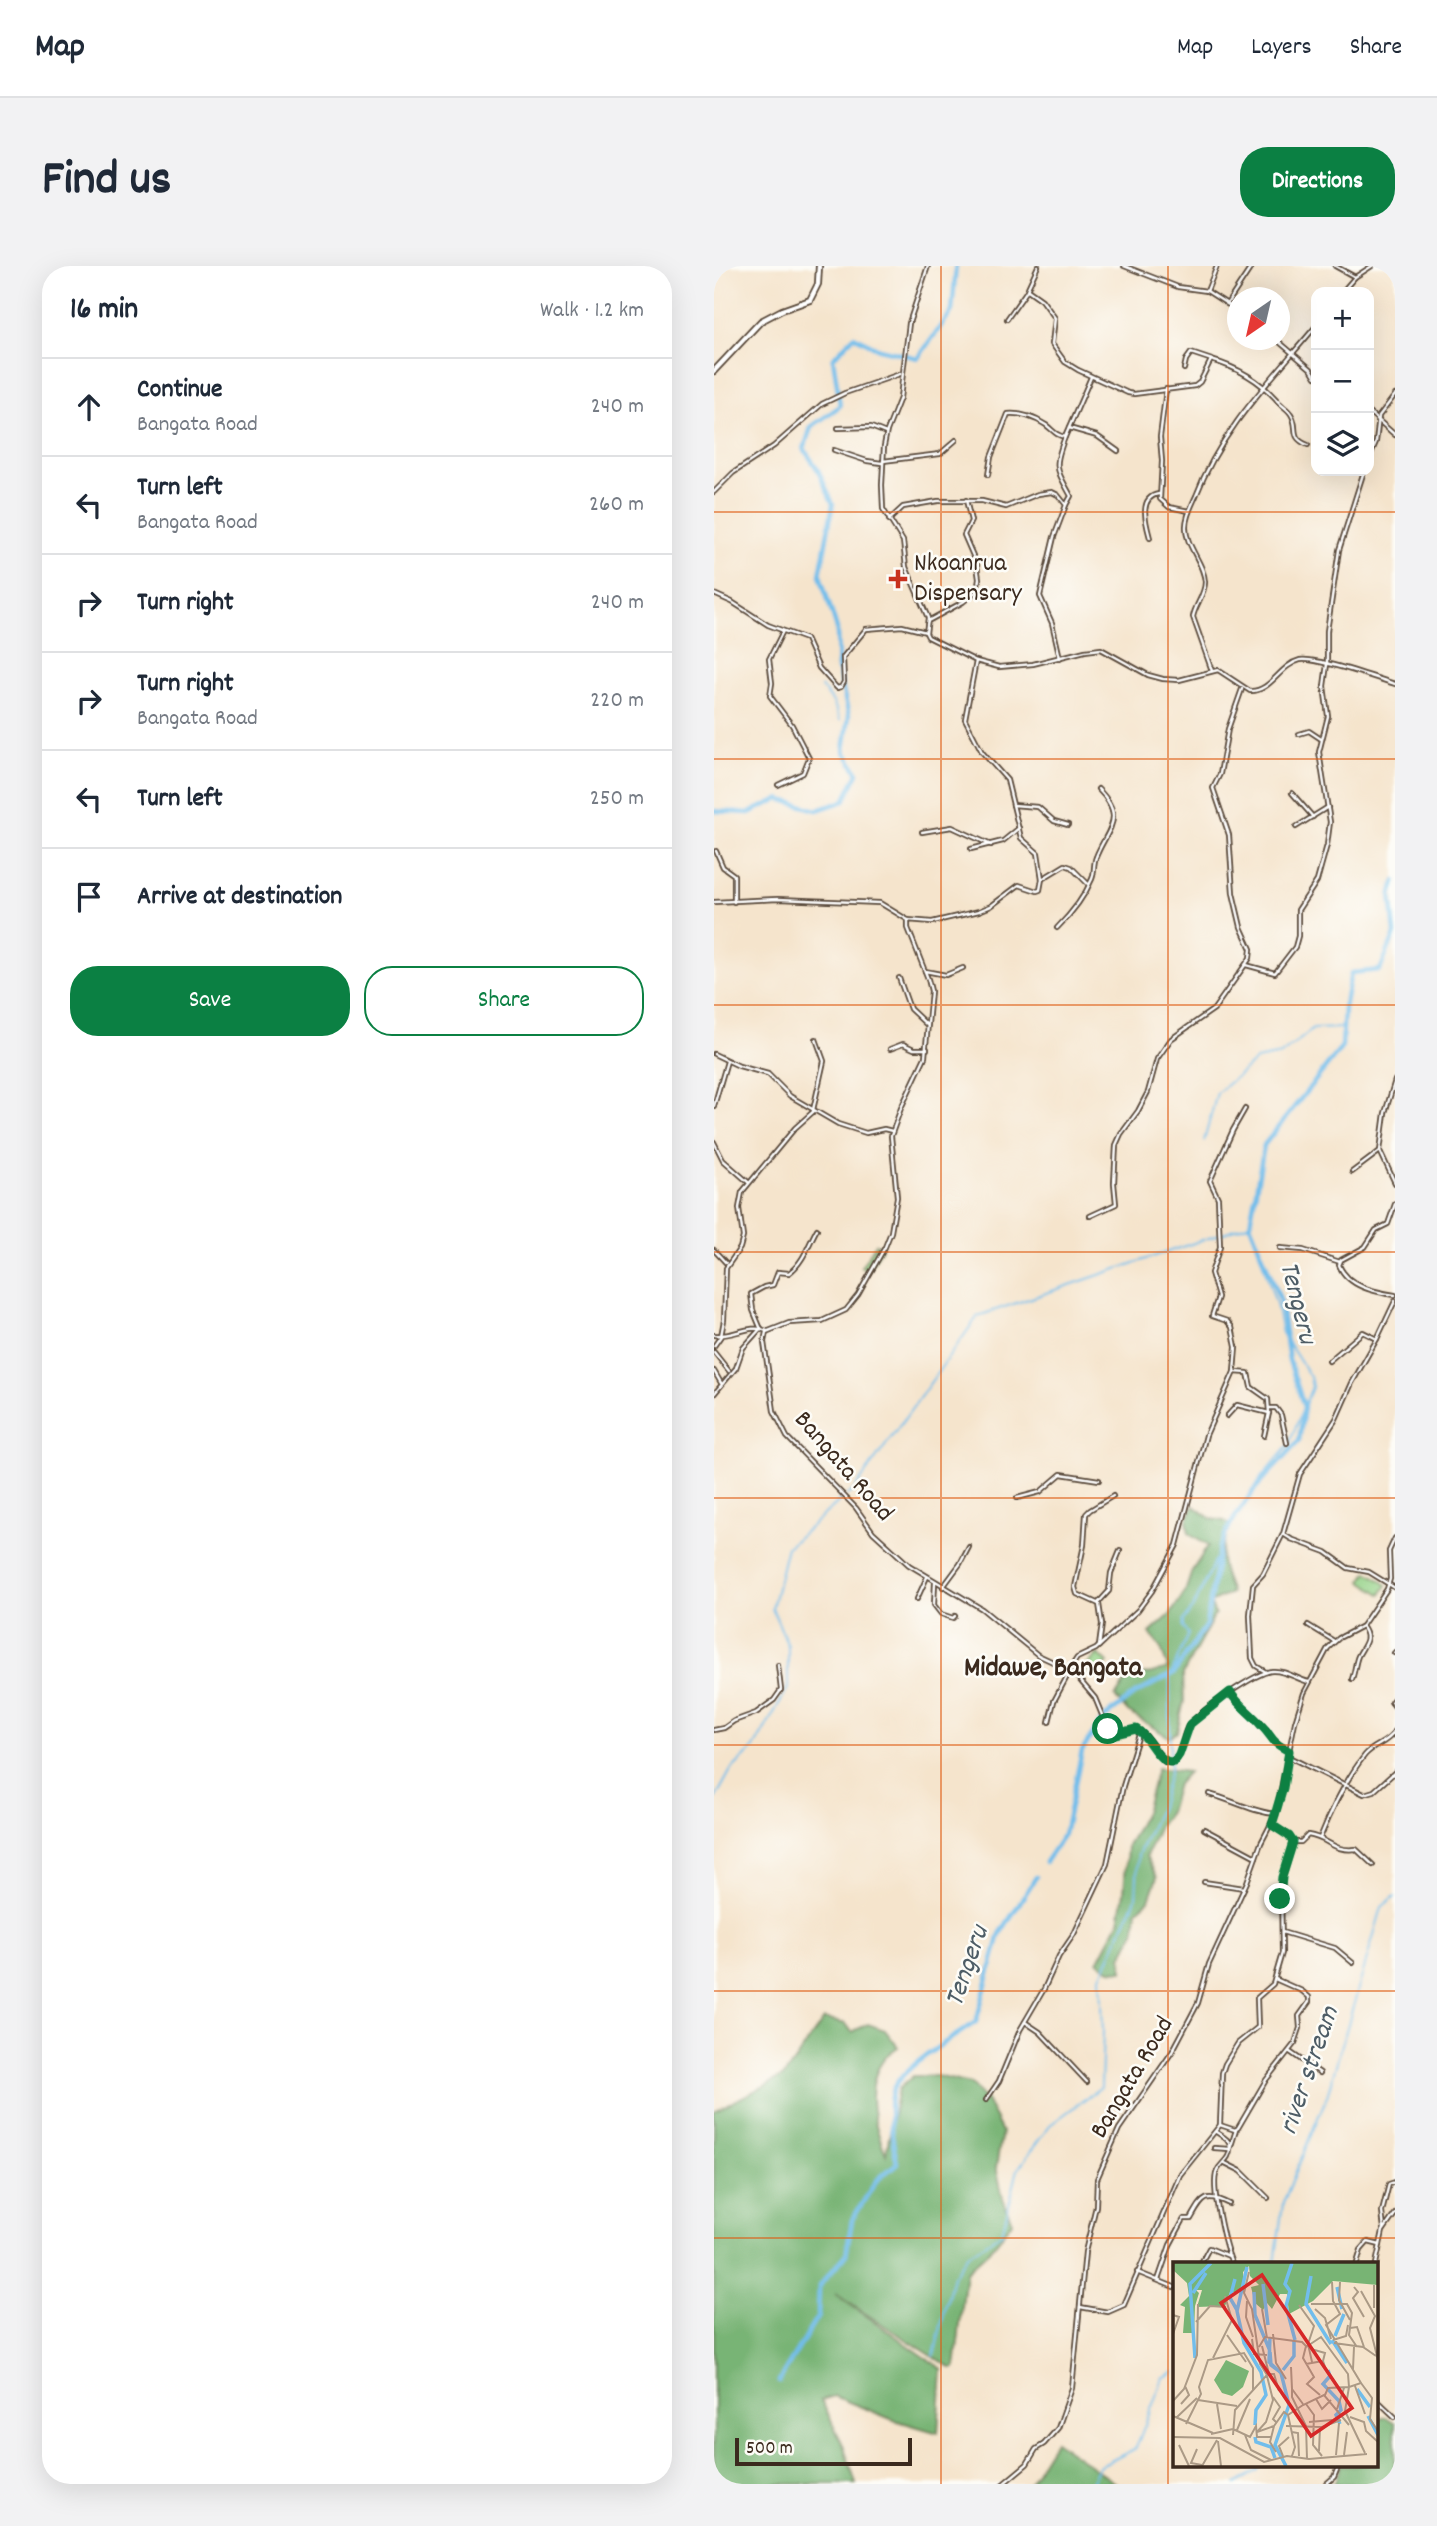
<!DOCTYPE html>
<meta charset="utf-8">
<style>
:root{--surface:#fff;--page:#f2f2f3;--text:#1f2937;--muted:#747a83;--line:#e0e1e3;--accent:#0b8043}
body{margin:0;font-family:Dekko,sans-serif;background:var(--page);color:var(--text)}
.controls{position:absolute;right:21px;top:21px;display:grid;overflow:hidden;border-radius:14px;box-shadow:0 7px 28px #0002}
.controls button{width:63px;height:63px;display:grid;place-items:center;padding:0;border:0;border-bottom:2px solid var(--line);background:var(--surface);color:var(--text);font:35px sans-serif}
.compass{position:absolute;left:513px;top:21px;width:63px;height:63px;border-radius:50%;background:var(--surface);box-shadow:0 7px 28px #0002;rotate:214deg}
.scale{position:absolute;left:21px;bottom:18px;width:177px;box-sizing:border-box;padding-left:7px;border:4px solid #3b2a1e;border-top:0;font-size:19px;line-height:24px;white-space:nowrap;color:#3b2a1e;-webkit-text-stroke:5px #fdfcf7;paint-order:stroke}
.stop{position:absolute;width:21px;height:21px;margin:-16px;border:5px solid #0b8043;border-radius:50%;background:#fff}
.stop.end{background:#0b8043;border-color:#fff;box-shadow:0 2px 7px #0008}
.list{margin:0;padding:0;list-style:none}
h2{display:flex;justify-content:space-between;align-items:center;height:91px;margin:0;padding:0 28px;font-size:30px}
h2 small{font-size:23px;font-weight:400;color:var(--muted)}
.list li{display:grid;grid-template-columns:46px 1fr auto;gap:21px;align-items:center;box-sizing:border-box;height:98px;padding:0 28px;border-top:2px solid var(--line)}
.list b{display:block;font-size:26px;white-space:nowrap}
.list p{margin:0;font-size:23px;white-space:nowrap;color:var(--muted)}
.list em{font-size:23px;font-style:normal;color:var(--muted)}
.actions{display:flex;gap:14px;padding:21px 28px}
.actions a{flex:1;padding:16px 0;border:2px solid var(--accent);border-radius:28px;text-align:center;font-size:24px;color:var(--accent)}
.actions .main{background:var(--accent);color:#fff}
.icon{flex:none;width:38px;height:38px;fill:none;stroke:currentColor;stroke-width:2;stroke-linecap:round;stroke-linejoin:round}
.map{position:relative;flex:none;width:681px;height:2218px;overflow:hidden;border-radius:28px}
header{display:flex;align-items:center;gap:42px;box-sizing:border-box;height:98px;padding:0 35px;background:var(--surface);border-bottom:2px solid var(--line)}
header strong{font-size:33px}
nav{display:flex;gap:38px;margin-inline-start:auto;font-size:24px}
.intro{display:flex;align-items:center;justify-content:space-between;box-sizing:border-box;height:168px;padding:0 42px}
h1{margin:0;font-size:49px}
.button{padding:18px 32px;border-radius:28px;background:var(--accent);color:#fff;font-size:24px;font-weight:700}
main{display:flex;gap:42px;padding:0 42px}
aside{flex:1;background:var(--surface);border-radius:28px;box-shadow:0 7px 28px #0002}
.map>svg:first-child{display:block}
.green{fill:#95d288;stroke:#687e53;stroke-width:2}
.forest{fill:#78b474;stroke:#5a6f49;stroke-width:2}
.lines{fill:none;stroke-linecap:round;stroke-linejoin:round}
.stream{stroke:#71bdeb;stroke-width:2}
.river{stroke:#71bdeb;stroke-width:4.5}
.street-casing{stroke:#574638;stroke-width:6}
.secondary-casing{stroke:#574638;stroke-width:8}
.street{stroke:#fff;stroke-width:2.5}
.secondary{stroke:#fff;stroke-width:4.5}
.route{stroke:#0b8043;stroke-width:9}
.grid{fill:none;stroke:#df570d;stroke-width:2;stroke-opacity:0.55}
.poi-dot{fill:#c8321e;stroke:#fdfcf7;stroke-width:2.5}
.labels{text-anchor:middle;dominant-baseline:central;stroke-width:5;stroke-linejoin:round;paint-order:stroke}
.poi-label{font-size:26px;fill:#3b2a1e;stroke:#fdfcf7;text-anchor:start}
.street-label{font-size:26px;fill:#3b2a1e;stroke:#fdfcf7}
.water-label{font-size:28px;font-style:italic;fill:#4e5d66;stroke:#fdfcf7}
.neighbourhood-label{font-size:28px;font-weight:bold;fill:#3b2a1e;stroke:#fdfcf7}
.inset-river{fill:none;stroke:#71bdeb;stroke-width:3.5}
.inset-road{fill:none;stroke:#ab9a86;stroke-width:2}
.view{fill:#d62828;fill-opacity:0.15;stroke:#d62828;stroke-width:3.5}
.inset-edge{fill:none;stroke:#3b2a1e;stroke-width:3.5}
</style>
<header>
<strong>Map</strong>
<nav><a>Map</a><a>Layers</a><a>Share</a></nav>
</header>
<div class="intro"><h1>Find us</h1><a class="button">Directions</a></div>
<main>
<aside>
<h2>16 min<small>Walk · 1.2 km</small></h2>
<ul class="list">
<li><svg class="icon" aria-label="ahead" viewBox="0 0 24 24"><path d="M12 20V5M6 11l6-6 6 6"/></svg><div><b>Continue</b><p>Bangata Road</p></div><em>240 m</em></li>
<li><svg class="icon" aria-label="left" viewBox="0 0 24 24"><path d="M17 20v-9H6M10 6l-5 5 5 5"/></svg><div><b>Turn left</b><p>Bangata Road</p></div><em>260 m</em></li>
<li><svg class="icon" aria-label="right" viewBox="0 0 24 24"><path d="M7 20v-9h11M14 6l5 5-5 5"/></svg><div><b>Turn right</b></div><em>240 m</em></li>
<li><svg class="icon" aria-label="right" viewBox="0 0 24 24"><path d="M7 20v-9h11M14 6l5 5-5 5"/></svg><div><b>Turn right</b><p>Bangata Road</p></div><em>220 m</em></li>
<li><svg class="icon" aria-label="left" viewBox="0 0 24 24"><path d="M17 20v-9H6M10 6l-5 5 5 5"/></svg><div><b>Turn left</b></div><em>250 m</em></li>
<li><svg class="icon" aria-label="arrive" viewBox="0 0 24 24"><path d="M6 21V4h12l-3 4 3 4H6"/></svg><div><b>Arrive at destination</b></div></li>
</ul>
<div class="actions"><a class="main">Save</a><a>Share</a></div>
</aside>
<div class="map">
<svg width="681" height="2218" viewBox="0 0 681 2218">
<rect width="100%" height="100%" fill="#fdfcf7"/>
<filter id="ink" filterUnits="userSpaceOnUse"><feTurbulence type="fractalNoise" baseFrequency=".0143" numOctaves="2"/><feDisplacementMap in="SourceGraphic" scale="14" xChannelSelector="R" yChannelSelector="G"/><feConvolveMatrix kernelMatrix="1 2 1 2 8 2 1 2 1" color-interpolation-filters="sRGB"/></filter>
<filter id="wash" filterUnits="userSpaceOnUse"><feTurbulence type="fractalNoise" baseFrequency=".00686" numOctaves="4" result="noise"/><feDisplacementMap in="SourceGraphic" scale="28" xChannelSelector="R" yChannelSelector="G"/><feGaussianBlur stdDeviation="1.57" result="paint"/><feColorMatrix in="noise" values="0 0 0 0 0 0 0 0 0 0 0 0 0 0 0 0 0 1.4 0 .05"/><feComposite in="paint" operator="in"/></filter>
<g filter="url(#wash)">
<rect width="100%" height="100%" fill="#f5e4cc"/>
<g class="green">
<path d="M162 978 168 982 154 1005 147 1001Z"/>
<path d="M654 1306 673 1319 667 1328 648 1315Z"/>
<path d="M384 1388 394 1397 380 1411 371 1402Z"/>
</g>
<g class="forest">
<path d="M480 1240 498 1253 510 1255 516 1259C503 1290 505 1296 517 1327L496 1337 501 1348 469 1408 470 1435 463 1466 455 1471 414 1446 401 1431 415 1411 438 1407 454 1402 447 1383 436 1367 456 1349 471 1326 478 1305 494 1280 475 1268 473 1254Z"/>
<path d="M443 1502 474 1506 463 1518 455 1546 445 1560 432 1590 443 1611 435 1634 423 1644 421 1665 408 1690 409 1705 396 1704 384 1696 405 1656 410 1627 413 1580 431 1546Z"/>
<path d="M110 1753 132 1758 138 1766 154 1758 171 1764 184 1781C146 1805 157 1853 172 1888L184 1823 199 1810H223L256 1818 272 1834 288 1866 282 1901 289 1932 298 1956 280 1980 252 2006 241 2102H237L121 2028 228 2103 224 2167 177 2153 120 2130 107 2134 130 2181 142 2218H0V1845L70 1810Z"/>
<path d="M672 2151 681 2157V2218H620L627 2199H662V2154Z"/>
<path d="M341 2175 403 2218H314Z"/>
</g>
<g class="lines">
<g class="stream">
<path d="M107 421 119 436 126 454"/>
<path d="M490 875 503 827 542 794 567 789 599 763 629 762"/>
<path d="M133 1229 139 1225 264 1050 536 958 562 1037 568 1067 596 1111 598 1121 574 1180 547 1212 537 1232 520 1251 508 1278"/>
<path d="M0 1535 17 1504 40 1482 74 1422V1380L58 1342 73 1281 128 1233"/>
<path d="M561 1997 569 1937 613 1830 668 1641 681 1630"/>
<path d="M220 2090 239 2010 254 1988 288 1967 304 1903 336 1859 387 1821 389 1766 387 1711 422 1632 424 1589 446 1541 456 1504V1411L474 1368 469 1361V1355L480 1340 501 1294"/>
<path d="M376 2218 385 2201 422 2182 449 2112 460 2106"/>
<path d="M522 2218 544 2204 547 2199"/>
</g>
<g class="river">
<path d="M0 545 35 547 65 533 103 544 130 535 144 507 130 484 135 450 124 403 123 363 106 309 119 238 104 204 90 183 97 161 126 140 119 92 140 70 165 83 204 92 238 45 242 0"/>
<path d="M390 1452 421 1428 460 1407 492 1359 505 1282 516 1259 539 1225 585 1175 590 1141 575 1094 566 1033 536 958 550 879 628 781 630 742 637 707 666 704 681 668 677 630 681 615"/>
<path d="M331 1596 350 1568 368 1485 388 1454"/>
<path d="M65 2115 104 2050 105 2020 132 1989 138 1954 162 1915 183 1897C179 1879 173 1844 178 1826 184 1803 242 1770 262 1756L286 1668 322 1611"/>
</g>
</g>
</g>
<g filter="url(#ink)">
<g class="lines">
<g class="street-casing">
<g id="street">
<path d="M214 0 195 57 186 132 173 165 170 180 168 219 169 243 189 275 192 301 214 352 212 367 214 371 262 395 285 401 319 398 371 385 387 383 434 409 449 413 465 414 504 404 536 425C557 426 566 399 586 394 603 391 662 412 681 418"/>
<path d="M410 0 464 21 493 25 524 45"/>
<path d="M621 0 641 11"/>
<path d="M314 24 328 34 341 52 338 78 351 96 364 104 414 127 420 128 481 120 486 116 497 94C522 101 544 113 562 133 566 139 573 142 577 148 586 162 574 171 594 179"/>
<path d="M493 25 503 0"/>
<path d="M628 26 641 11 658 0"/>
<path d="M513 38 538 0"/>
<path d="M293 53 312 26 324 0"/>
<path d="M563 74 597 103 602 111"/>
<path d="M470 103 472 94 477 87 498 94"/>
<path d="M452 123 446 171 448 195 446 233 455 241 475 245"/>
<path d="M655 146 681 169"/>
<path d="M124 162 157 161 172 167"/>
<path d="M355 162 383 170 404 185"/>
<path d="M351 171C339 202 342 202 357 230L352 239"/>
<path d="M120 184 153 195 168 197"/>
<path d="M655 192 662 176 665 150 681 129"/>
<path d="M169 195 226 188 242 174"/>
<path d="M274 209 277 191 294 148C307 147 321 152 332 159 340 165 341 169 351 171L377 111"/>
<path d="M0 226 19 207 60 180 108 138 131 127 186 108"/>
<path d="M175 254 189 241 224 235H268L292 241 324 228 338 226 344 229 352 239 340 271 326 330 338 357 346 392"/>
<path d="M436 272C432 257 424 231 445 228"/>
<path d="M0 328 18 336 54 359 92 373 105 402 123 422 127 421 130 416 129 391 152 363 188 360 212 366"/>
<path d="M214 355 249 336 263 325 265 313 263 299 250 269 257 255 252 234"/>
<path d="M262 395 251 453 268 486 293 514 307 572 324 587 328 613 326 624 323 625 305 619 277 640 265 645 218 656 194 654V662L214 713 217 725 211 791 187 842 177 870 183 931 177 966 171 981 144 1029 132 1044 108 1055 75 1057 52 1066 50 1076 60 1145 73 1171 142 1242 159 1266 195 1299 268 1343 324 1389 352 1402 364 1412 381 1432 395 1466 401 1468 422 1463 432 1470 451 1496 456 1497C472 1490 466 1471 475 1459 485 1446 542 1406 558 1405 572 1404 582 1413 595 1416"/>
<path d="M498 405 479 351C481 339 491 329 491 316 490 296 471 280 472 260 472 250 478 239 482 230 507 163 557 114 602 60"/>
<path d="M585 468 595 465 607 473"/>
<path d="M64 519 89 507 95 492 78 459 56 430 58 417 55 393 69 365"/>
<path d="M578 527 599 551"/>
<path d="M299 539 324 541 340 555 354 559"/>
<path d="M582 561 614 541"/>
<path d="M208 566 238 561 277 579"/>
<path d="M257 583 289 575 305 562"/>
<path d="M2 585 9 601 20 609V636"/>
<path d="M328 613 351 599 357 601 375 619"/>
<path d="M0 636 64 633 166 637 194 654"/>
<path d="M343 662C357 648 370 632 378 613 381 606 379 598 382 591 393 563 413 552 384 523"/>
<path d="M532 699 561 707 581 681 584 670V644L603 615 613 579 616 556 605 486 614 450 610 420 613 398V365L625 284 650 205"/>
<path d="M211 705 232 709 249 702"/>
<path d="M185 712 196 743 213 759"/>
<path d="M176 783 189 778 200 783H213"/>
<path d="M0 788 25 800 54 808 76 830 124 858 152 867 170 863 178 865"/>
<path d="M681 814 671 847 666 885 681 917"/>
<path d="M0 840 13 795"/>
<path d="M99 844 110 795 102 773"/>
<path d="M0 876 9 894 34 916"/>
<path d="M638 906 666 885"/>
<path d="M681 938 674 958 662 964 651 981 627 994 625 999C634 1021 661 1026 681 1029"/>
<path d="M376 950 402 938 400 917 402 879 407 868 424 845 434 826 443 793 457 773 500 743 536 692 537 683 527 661 519 627 515 569 499 522 506 508 514 463 528 423"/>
<path d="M566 982 589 984 626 996"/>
<path d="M0 984 12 997"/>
<path d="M46 1061 39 1044 37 1028 50 1021 59 1019 64 1006 75 1007C90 996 94 979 103 963"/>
<path d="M0 1069C18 1072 36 1057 53 1065"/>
<path d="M0 1080 7 1070 10 1054 12 1002 26 982 29 971 25 942 28 926 81 862 100 845"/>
<path d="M0 1086 15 1105"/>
<path d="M615 1095 649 1066 663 1073"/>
<path d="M0 1105 7 1117"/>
<path d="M520 1106 534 1107 537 1121 554 1133 555 1147 550 1170"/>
<path d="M0 1128 22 1102 29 1082 47 1062"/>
<path d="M555 1142H562L567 1149 573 1177"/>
<path d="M513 1150 523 1139 555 1147"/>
<path d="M303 1232 326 1226 347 1208 385 1214"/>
<path d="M569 1268 577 1273 612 1286 634 1302 655 1306 681 1322"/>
<path d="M221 1316 220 1339 227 1348 239 1352 241 1350"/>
<path d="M229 1321 246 1298 255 1281"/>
<path d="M203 1333 213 1311"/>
<path d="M384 1337 395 1325 397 1307 406 1285"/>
<path d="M594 1359 620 1375"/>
<path d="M385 1380 388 1358 385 1338 363 1328 361 1321 370 1279 372 1248 376 1244 399 1230"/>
<path d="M680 1387 681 1386"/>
<path d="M355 1404 363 1392 382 1383 424 1344 438 1325 463 1279 492 1169 520 1106 522 1081 518 1061 513 1055 498 1050 504 1031 497 1007 506 981 504 932 496 915 519 864 531 843"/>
<path d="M552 1406 542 1400 538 1392 536 1349 539 1319 549 1308 569 1268 586 1208 622 1153 638 1117 663 1073 681 1035"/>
<path d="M638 1413C641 1405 641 1397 644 1390 650 1378 658 1373 648 1360"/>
<path d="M516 1426C525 1440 536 1447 547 1458 560 1471 554 1475 575 1484"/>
<path d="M681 1431 677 1436 681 1441"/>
<path d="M335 1456 340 1435 356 1405"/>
<path d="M0 1464 10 1462 20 1455 42 1447 60 1434 67 1424 64 1399"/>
<path d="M575 1491 650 1528 660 1525 681 1506"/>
<path d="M495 1528C518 1534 538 1546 562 1548"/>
<path d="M490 1563 542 1591"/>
<path d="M606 1572C618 1542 631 1514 651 1489 660 1478 673 1478 681 1465"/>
<path d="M579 1576H587L594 1569C615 1572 618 1586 642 1583L659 1599"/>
<path d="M490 1616 530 1622"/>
<path d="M568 1666 621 1682 639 1697"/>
<path d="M311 1756 326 1766 373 1816"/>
<path d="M576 1786 606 1807"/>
<path d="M272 1834 285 1815 306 1764 330 1723 345 1690 360 1668 393 1598 409 1520 426 1465"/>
<path d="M506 1859 521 1864 524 1862 552 1814 581 1777 586 1762 585 1750 595 1736V1731L588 1725 561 1713"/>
<path d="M502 1866C508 1870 516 1873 516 1882 516 1894 507 1896 503 1905 496 1920 511 1982 518 1997"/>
<path d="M500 1882 516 1883 522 1864"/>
<path d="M511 1897 527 1905 554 1932"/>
<path d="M670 1963 668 1946 675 1918 681 1916"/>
<path d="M487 1997 495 1982 515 1990"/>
<path d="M643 1997 647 1984 654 1976 666 1979"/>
<path d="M662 1998 669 1965 681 1948"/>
<path d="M423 2006 460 2021"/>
<path d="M444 2014 456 1979 470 1953H477C489 1932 491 1926 515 1938"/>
<path d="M366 2041 394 2046 410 2039 466 1909 506 1859 508 1807 511 1798 524 1777 544 1761 543 1732 559 1718 568 1687 567 1617 579 1576 575 1570 558 1559"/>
<path d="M662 2133 681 2151"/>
<path d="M289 2218 313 2198 322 2183 330 2178 344 2162 358 2122 371 1986 382 1940 383 1913 405 1863 458 1786 484 1737 495 1698 533 1616 547 1577 562 1548 581 1456 590 1427 614 1382 625 1372 648 1360 673 1323 676 1313 675 1285 681 1272"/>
<path d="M612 2218 620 2211 625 2199"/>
</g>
</g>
<g class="secondary-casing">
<path id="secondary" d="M0 105 47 55 68 44 96 34 104 18 105 0"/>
</g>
<use href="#street" class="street"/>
<use href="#secondary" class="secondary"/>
</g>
</g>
<g class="lines" filter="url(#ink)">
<path class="route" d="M394 1463 401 1468 422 1463C437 1471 442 1498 460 1496L465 1489 476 1458 516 1426C525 1440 537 1447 547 1459 560 1472 555 1475 575 1485L569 1522 558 1559 575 1570 579 1576 568 1611 566 1633"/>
</g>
<path class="grid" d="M227 0V2218M454 0V2218M0 246H681M0 493H681M0 739H681M0 986H681M0 1232H681M0 1479H681M0 1725H681M0 1972H681"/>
<path class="poi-dot" d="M180.5 302.5h7v7h7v7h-7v7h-7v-7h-7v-7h7z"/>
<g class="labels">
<g class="poi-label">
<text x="200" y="298">Nkoanrua<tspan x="200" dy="30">Dispensary</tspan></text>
</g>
<g class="street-label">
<text transform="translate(129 1201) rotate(49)">Bangata Road</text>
<text transform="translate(419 1812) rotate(-59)">Bangata Road</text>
</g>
<g class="water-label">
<text transform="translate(582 1037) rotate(76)">Tengeru</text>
<text transform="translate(255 1701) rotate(-71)">Tengeru</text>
<text transform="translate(597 1805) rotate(-71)">river stream</text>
</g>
<g class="neighbourhood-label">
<text x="339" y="1404">Midawe, Bangata</text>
</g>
</g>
<g transform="translate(459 1996)">
<rect width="205" height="205" fill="#f5e4cc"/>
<path d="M0 1H205V23L160 19 140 39 116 52 114 32H107L99 47 94 41 90 48 82 41 78 25 86 23 77 14 76 4 70 10 71 30H57L52 44 24 45 29 28H23L26 31 22 44 21 71H10L12 45 7 43 16 34 14 21 0 8ZM53 98 76 109 70 125 59 134 49 131 41 118Z" fill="#78b474"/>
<path class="inset-river" d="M119 1 112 22 117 29 113 44 122 78M74 5 64 49 71 81 88 110 93 133 83 148 82 163M138 14 133 42 158 82M62 17 57 36 64 48M90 22 95 63M164 25 169 47M81 30 82 53 97 89M20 31 33 11M162 74 171 52M97 75 96 100 108 111 116 143 102 183 113 204M159 78 174 101M97 90 98 103 106 109M22 96 17 22 38 1M110 108 121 94V79M155 108 157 114 150 122 166 139 168 148 163 153 167 162M184 127 197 145M195 154 205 173M82 175 83 180 98 185 102 196"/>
<path class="inset-road" d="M159 20 160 39 167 52 153 63 188 121 176 125 172 149 192 191M167 20 166 38 177 58M181 25 185 30 180 36 191 55M188 29 202 54 197 66 205 98M74 39 73 55 80 75M138 42H174L179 51 176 73 184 85M126 43 141 64 135 82 139 100M201 46V23M89 47 94 76M142 47 152 56 158 77M0 53 6 55 0 72M23 60 37 44 53 45M177 66 184 65 191 85M100 72 103 101 113 117M54 73 73 100M79 77 81 92 94 93M160 78 173 74 175 63M161 81 190 85 203 94M89 84 96 112M86 85 92 75 129 80 133 84 130 96 141 115 134 122 147 133M133 85 148 75 175 112 176 125M138 87 152 91 150 99M40 96 59 58 52 34M133 102 150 99 153 108M118 105 119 127 130 142M180 107 181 85M96 112H101L106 129M188 121 199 136 197 157 205 169M182 124 192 152M119 126V135L133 164 134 197M152 133 155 126 176 125M100 135 107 145 100 157 103 160M143 137 149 147 158 138M25 138 64 144M0 139 11 127 24 93 25 42M8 142 16 133 12 124M44 142 48 167M133 142 141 153 140 183 149 194M164 147 171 126M0 154 40 171M177 155 191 160 193 169 205 180M3 156 24 136M136 160 159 158M13 162 28 132 26 125 35 98 71 91 80 106V128M101 164 97 180 103 190M113 164 149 165 168 158M60 167 77 175 83 164 84 175H99M64 168 77 137M84 170 93 160 100 138 94 114M84 170 101 164 111 150 115 153M119 170 125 171 126 194M38 172 60 167M60 173 62 148 94 113 87 102 79 47 71 31 76 10M72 173 78 188 98 198M0 175 47 176 91 200 114 194 136 197 194 192M45 179 48 204M6 183 16 204M24 187 18 201 29 203M146 189 147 165M163 193 166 161M171 193 174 170M110 194 106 184 116 175M119 194 122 185 115 153 130 143 151 133 176 163M29 204 44 178"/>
<path class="view" d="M89 13 179 146 138 174 48 41Z"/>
<rect width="205" height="205" class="inset-edge"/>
</g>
</svg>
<div class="controls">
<button>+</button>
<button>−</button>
<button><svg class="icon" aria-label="layers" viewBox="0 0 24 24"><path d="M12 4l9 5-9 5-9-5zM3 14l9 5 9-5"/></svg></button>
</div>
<svg class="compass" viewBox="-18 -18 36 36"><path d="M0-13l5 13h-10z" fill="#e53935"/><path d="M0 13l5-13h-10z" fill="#747a83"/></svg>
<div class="scale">500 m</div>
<div class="stop" style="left:394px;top:1463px"></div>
<div class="stop end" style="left:566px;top:1633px"></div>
</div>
</main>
